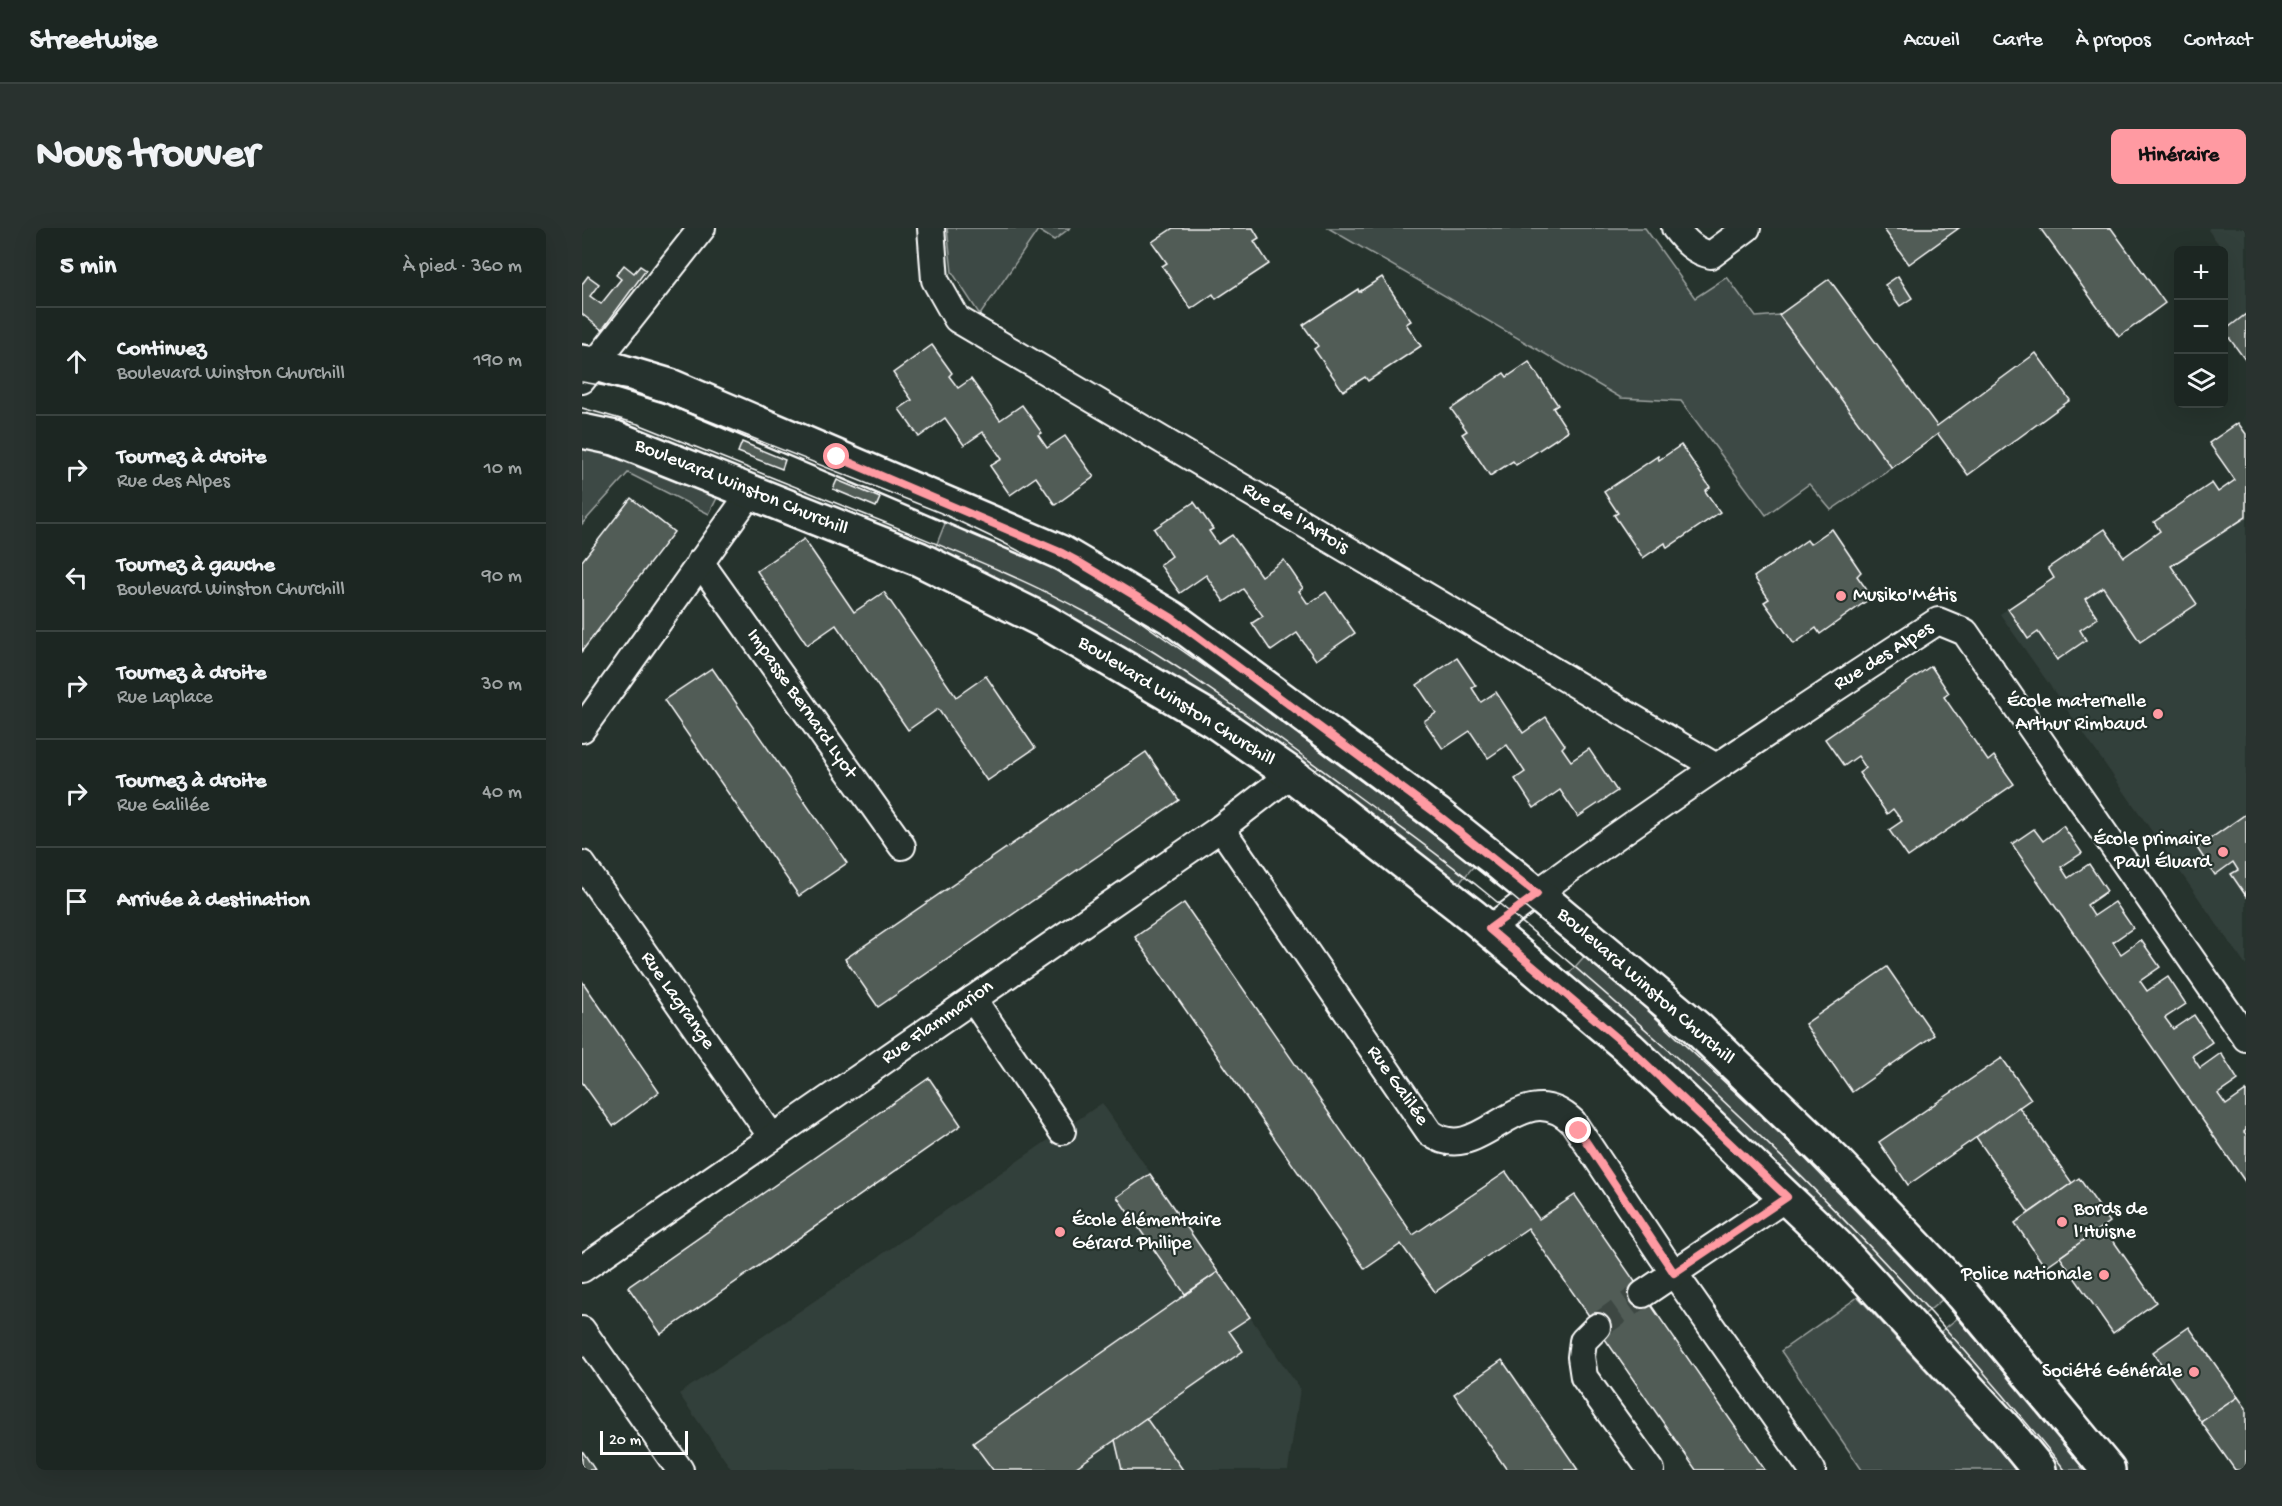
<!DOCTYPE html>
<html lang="fr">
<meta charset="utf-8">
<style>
:root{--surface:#1c2622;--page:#29322f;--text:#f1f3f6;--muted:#a0a5a5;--line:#3a4340;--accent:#ff9aa2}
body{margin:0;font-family:"Gochi Hand",sans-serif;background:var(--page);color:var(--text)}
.controls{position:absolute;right:18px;top:18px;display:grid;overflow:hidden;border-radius:9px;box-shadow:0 6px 24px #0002}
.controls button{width:54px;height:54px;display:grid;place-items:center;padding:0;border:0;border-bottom:2px solid var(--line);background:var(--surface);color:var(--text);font:30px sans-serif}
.scale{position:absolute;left:18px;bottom:15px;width:88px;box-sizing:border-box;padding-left:6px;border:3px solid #fff;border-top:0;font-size:16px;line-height:21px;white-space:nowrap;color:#fff;-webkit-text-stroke:4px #26332d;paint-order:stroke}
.stop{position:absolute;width:18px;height:18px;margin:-14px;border:4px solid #ff9aa2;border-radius:50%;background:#fff}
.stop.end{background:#ff9aa2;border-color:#fff;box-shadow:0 2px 6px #0008}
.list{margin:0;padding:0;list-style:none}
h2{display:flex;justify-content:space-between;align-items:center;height:78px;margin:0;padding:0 24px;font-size:26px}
h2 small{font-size:20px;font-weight:400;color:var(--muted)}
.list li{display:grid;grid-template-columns:39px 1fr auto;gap:18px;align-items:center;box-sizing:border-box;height:108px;padding:0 24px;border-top:2px solid var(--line)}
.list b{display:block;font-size:22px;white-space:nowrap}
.list p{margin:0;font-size:20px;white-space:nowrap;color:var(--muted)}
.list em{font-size:20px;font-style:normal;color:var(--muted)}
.icon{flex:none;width:33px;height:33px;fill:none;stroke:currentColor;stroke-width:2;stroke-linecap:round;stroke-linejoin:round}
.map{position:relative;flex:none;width:1664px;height:1242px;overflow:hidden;border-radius:9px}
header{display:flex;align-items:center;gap:36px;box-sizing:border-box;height:84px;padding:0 30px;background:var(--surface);border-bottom:2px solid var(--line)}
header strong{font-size:28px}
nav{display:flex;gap:33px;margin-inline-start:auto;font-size:21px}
.intro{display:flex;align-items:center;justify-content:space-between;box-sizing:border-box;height:144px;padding:0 36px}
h1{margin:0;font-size:42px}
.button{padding:15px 27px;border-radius:9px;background:var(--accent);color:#111;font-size:21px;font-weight:700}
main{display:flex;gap:36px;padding:0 36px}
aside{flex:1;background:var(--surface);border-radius:9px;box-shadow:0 6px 24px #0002}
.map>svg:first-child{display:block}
.built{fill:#333f3a}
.green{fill:#3e4944;stroke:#9ea4a2;stroke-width:1.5}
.building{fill:#515c57;stroke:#fff;stroke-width:1.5}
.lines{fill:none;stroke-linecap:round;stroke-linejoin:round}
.street-tunnel{stroke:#3c4742;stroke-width:26;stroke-dasharray:26 13;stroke-linecap:butt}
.street-casing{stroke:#fff;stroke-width:30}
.secondary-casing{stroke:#fff;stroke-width:38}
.street{stroke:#26332d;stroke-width:26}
.secondary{stroke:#26332d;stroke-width:33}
.tram{stroke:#fff;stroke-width:1.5}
.route{stroke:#ff9aa2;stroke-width:8}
.poi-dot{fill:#ff9aa2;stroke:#26332d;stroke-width:2}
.labels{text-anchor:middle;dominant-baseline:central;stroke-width:4.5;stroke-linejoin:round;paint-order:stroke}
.street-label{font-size:20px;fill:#fff;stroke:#26332d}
.poi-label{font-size:20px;fill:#fff;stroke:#26332d;text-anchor:end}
</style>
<header>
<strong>Streetwise</strong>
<nav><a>Accueil</a><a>Carte</a><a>À propos</a><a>Contact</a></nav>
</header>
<div class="intro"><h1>Nous trouver</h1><a class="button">Itinéraire</a></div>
<main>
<aside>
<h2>5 min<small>À pied · 360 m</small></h2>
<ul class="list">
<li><svg class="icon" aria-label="ahead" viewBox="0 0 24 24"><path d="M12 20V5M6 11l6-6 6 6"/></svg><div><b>Continuez</b><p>Boulevard Winston Churchill</p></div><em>190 m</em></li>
<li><svg class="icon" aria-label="right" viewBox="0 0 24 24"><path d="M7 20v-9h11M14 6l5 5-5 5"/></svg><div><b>Tournez à droite</b><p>Rue des Alpes</p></div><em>10 m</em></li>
<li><svg class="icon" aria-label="left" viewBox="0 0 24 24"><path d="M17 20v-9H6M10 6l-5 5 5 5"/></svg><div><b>Tournez à gauche</b><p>Boulevard Winston Churchill</p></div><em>90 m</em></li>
<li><svg class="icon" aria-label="right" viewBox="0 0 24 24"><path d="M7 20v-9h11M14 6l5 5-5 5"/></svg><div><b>Tournez à droite</b><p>Rue Laplace</p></div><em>30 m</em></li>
<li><svg class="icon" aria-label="right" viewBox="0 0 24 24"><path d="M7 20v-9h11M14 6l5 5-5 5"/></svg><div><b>Tournez à droite</b><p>Rue Galilée</p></div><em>40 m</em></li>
<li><svg class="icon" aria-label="arrive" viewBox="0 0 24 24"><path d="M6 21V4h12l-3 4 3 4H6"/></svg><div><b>Arrivée à destination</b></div></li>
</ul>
</aside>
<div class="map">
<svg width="1664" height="1242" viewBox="0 0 1664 1242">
<rect width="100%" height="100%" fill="#26332d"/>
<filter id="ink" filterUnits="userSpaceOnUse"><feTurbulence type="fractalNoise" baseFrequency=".0167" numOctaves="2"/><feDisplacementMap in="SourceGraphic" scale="12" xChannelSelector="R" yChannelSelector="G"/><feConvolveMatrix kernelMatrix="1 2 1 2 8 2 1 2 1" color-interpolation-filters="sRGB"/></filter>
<g filter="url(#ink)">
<g class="built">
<path d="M1627 0H1664V133L1642 103V37L1648 31 1626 2Z"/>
<path d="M1656 195 1664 206V738L1418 386 1472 350 1466 340 1523 301 1542 328 1578 303 1572 294 1630 255 1636 263 1653 252 1627 215Z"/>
<path d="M520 875 718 1161 706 1242H150L97 1166Z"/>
</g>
<g class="green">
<path d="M365 0H488L472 12 456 2 398 87 370 44Z"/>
<path d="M746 0H1063L1113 70 1145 49 1174 89 1197 87 1310 240 1249 282 1227 256 1184 287 1099 173 1039 170Z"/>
<path d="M0 219 138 264 127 286 46 245 0 296Z"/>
<path d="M368 283 522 360 897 632 874 659 352 323Z"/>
<path d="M1007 723 1119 821 1367 1066 1338 1090 984 749Z"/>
<path d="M1276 1069 1412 1216 1433 1242H1280L1199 1123Z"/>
<path d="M1382 1085 1515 1242H1470L1352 1109Z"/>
</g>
<g class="building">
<path d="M591 0H671L677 10 672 13 687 36 634 71 631 66 609 81 580 38 585 35 570 14Z"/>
<path d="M1301 0H1377L1327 36Z"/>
<path d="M1458 0H1529L1583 75 1537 109Z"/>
<path d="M42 37 52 45 58 38 64 42 20 102 0 86V56L6 48 17 56 8 68 19 76 39 51 34 47Z"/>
<path d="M1316 48 1330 70 1318 78 1303 57Z"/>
<path d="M800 49 829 93 824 96 839 118 786 153 783 149 761 163 732 121 736 118 721 97 776 61 777 64Z"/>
<path d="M1247 51 1355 198 1454 125 1488 172 1386 247 1356 206 1310 240 1197 87Z"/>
<path d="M1664 86V133L1642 103Z"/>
<path d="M350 117 370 145 367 148 376 160 389 151 418 192 440 177 460 205 456 207 465 220 483 208 512 249 473 277 454 249 428 267 408 238 420 231 401 204 382 217 363 190 337 209 317 181 330 172 311 145Z"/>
<path d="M947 134 976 177 971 180 986 203 934 237 931 233 908 248 880 206 885 203 869 181 922 145 925 149Z"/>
<path d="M1656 195 1664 206V289L1589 338 1615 376 1558 414 1521 359 1503 371 1516 390 1498 402 1504 412 1475 432 1456 404 1446 411 1426 381 1472 350 1466 340 1523 301 1542 329 1578 303 1572 294 1630 255 1636 264 1653 252 1627 215Z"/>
<path d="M160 214 203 232 200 241 156 224Z"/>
<path d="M1099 217 1128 259 1123 263 1138 284 1085 320 1083 315 1061 330 1032 287 1036 285 1022 264 1076 228 1077 232Z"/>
<path d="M255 252 298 270 294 279 251 261Z"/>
<path d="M49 270 92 304 0 423V333Z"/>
<path d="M612 274 631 301 627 303 636 316 650 307 679 348 702 332 721 360 717 363 726 376 744 364 773 405 734 432 715 405 689 423 670 395 681 388 661 361 642 374 624 347 598 365 578 337 590 328 572 301Z"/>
<path d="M1250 301 1279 344 1275 348 1290 369 1238 406 1234 400 1212 416 1182 374 1187 371 1172 349 1225 312 1228 316Z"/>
<path d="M222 311 272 384 302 364 374 469 404 448 453 520 405 553 356 481 326 502 254 397 225 417 175 343Z"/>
<path d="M875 430 894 458 890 460 899 474 914 464 941 505 964 489 983 517 980 520 989 533 1007 521 1035 563 996 589 978 562 952 580 933 551 943 544 925 517 906 530 888 503 861 521 842 493 854 485 835 457Z"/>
<path d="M1349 438 1367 465 1362 469 1406 533 1412 528 1432 556 1326 629 1307 602 1320 593 1311 581 1305 586 1277 545 1284 540 1276 528 1262 538 1243 511Z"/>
<path d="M130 440 265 635 217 668 82 472Z"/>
<path d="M564 524 597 572 296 779 263 731Z"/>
<path d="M1664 586V668L1649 646 1656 642 1651 634 1633 647 1615 620Z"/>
<path d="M1481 598 1500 625 1479 639 1486 650 1507 636 1525 663 1505 677 1512 688 1533 674 1551 700 1531 714 1539 726 1559 712 1578 739 1558 753 1565 763 1586 749 1604 776 1583 790 1591 801 1612 787 1630 814 1610 828 1618 840 1639 825 1656 852 1636 866 1644 877 1664 863V902L1662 904 1664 906V955L1430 616 1452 601 1461 613Z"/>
<path d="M602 675 831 1007 924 944 957 991 993 967 1183 1242H1114L946 1000 853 1064 819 1016 783 1041 553 709Z"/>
<path d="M1305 739 1352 807 1270 864 1223 796Z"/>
<path d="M0 753 77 864 31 898 0 854Z"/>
<path d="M1420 830 1449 871 1326 957 1297 914Z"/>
<path d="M347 850 379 897 79 1106 46 1059Z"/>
<path d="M1437 879 1490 955 1447 985 1394 909Z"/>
<path d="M568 946 636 1044 603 1066 535 969Z"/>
<path d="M1497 950 1528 994 1463 1039 1433 995Z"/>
<path d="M1521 998 1574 1074 1531 1105 1478 1029Z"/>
<path d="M636 1044 668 1089 647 1103 661 1123 490 1242H411L391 1215Z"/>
<path d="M1607 1099 1656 1169 1619 1194 1571 1124Z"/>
<path d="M920 1132 947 1171 996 1242H925L872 1166Z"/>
<path d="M1656 1169 1664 1180V1242H1653L1619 1194Z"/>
<path d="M564 1190 601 1242H540L533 1212Z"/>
<path d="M0 1223 1 1224 13 1242H0Z"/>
</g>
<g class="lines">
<path class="street-tunnel" d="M1015 1099 1061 1066"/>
<g class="street-casing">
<g id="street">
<path d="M349 0 353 52 375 91 1134 539"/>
<path d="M1093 0C1103 13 1112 23 1129 27L1165 0"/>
<path d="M0 152 120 0"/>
<path d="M118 334 320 618"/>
<path d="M0 501 169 264"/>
<path d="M639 600 848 905C899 942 937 843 991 894L1080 1028 1230 1242"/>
<path d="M0 636 190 909"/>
<path d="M907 701C1052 591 1204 492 1356 393L1383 404 1664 810"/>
<path d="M391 771 480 903"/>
<path d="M0 1041 639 600 709 546"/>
<path d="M1061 1066 1205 969"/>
<path d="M1015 1099 1001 1113 999 1129 1002 1149 1069 1242"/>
<path d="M0 1102 98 1242"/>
</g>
</g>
<g class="secondary-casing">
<g id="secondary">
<path d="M0 134 14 136 88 158 480 325 590 390 855 586 955 666 1114 799 1255 935 1381 1067 1526 1242"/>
<path d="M0 203 33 210 337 331 462 393 631 492 709 546 892 689 1047 820 1255 1018 1425 1203 1457 1242"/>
</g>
</g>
<use href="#street" class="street"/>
<use href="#secondary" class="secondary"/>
<g class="tram">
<path d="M0 154 46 162 80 174 359 285 418 313 522 368 641 451 829 590 901 644 1060 777 1209 916 1354 1065 1456 1184 1503 1242"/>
<path d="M0 180 56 196C137 228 218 261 299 293 369 322 439 349 505 385 598 435 681 499 766 561 812 595 859 628 903 664 1115 837 1312 1028 1483 1242"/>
</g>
</g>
</g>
<g class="lines" filter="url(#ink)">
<path class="route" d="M255 229 480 325 495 333 590 390 855 586 955 666 907 701 1047 820 1205 969 1092 1045 997 903"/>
</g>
<g class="poi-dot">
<circle cx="1259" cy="368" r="6"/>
<circle cx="1576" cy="486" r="6"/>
<circle cx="1641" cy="624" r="6"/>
<circle cx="1480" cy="994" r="6"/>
<circle cx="478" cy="1004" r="6"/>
<circle cx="1522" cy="1047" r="6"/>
<circle cx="1612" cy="1144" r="6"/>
</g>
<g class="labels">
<g class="street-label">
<text transform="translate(159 260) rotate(22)">Boulevard Winston Churchill</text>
<text transform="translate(713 291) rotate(31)">Rue de l'Artois</text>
<text transform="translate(1302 429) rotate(-32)">Rue des Alpes</text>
<text transform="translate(594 474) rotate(32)">Boulevard Winston Churchill</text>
<text transform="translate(219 476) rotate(55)">Impasse Bernard Lyot</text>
<text transform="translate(1063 759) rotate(41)">Boulevard Winston Churchill</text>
<text transform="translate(95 773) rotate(55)">Rue Lagrange</text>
<text transform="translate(356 795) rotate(-35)">Rue Flammarion</text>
<text transform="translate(815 858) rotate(55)">Rue Galilée</text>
</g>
<g class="poi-label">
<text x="1271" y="368" text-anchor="start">Musiko'Métis</text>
<text x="1564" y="474">École maternelle<tspan x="1564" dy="23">Arthur Rimbaud</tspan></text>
<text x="1629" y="612">École primaire<tspan x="1629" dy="23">Paul Éluard</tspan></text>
<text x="1492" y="982" text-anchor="start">Bords de<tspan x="1492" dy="23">l'Huisne</tspan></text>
<text x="490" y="993" text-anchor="start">École élémentaire<tspan x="490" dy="23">Gérard Philipe</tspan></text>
<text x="1510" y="1047">Police nationale</text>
<text x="1600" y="1144">Société Générale</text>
</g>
</g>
</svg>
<div class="controls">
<button>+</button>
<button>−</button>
<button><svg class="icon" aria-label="layers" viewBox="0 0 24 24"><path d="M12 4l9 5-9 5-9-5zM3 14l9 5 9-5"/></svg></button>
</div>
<div class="scale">20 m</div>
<div class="stop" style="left:255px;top:229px"></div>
<div class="stop end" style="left:997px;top:903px"></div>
</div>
</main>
